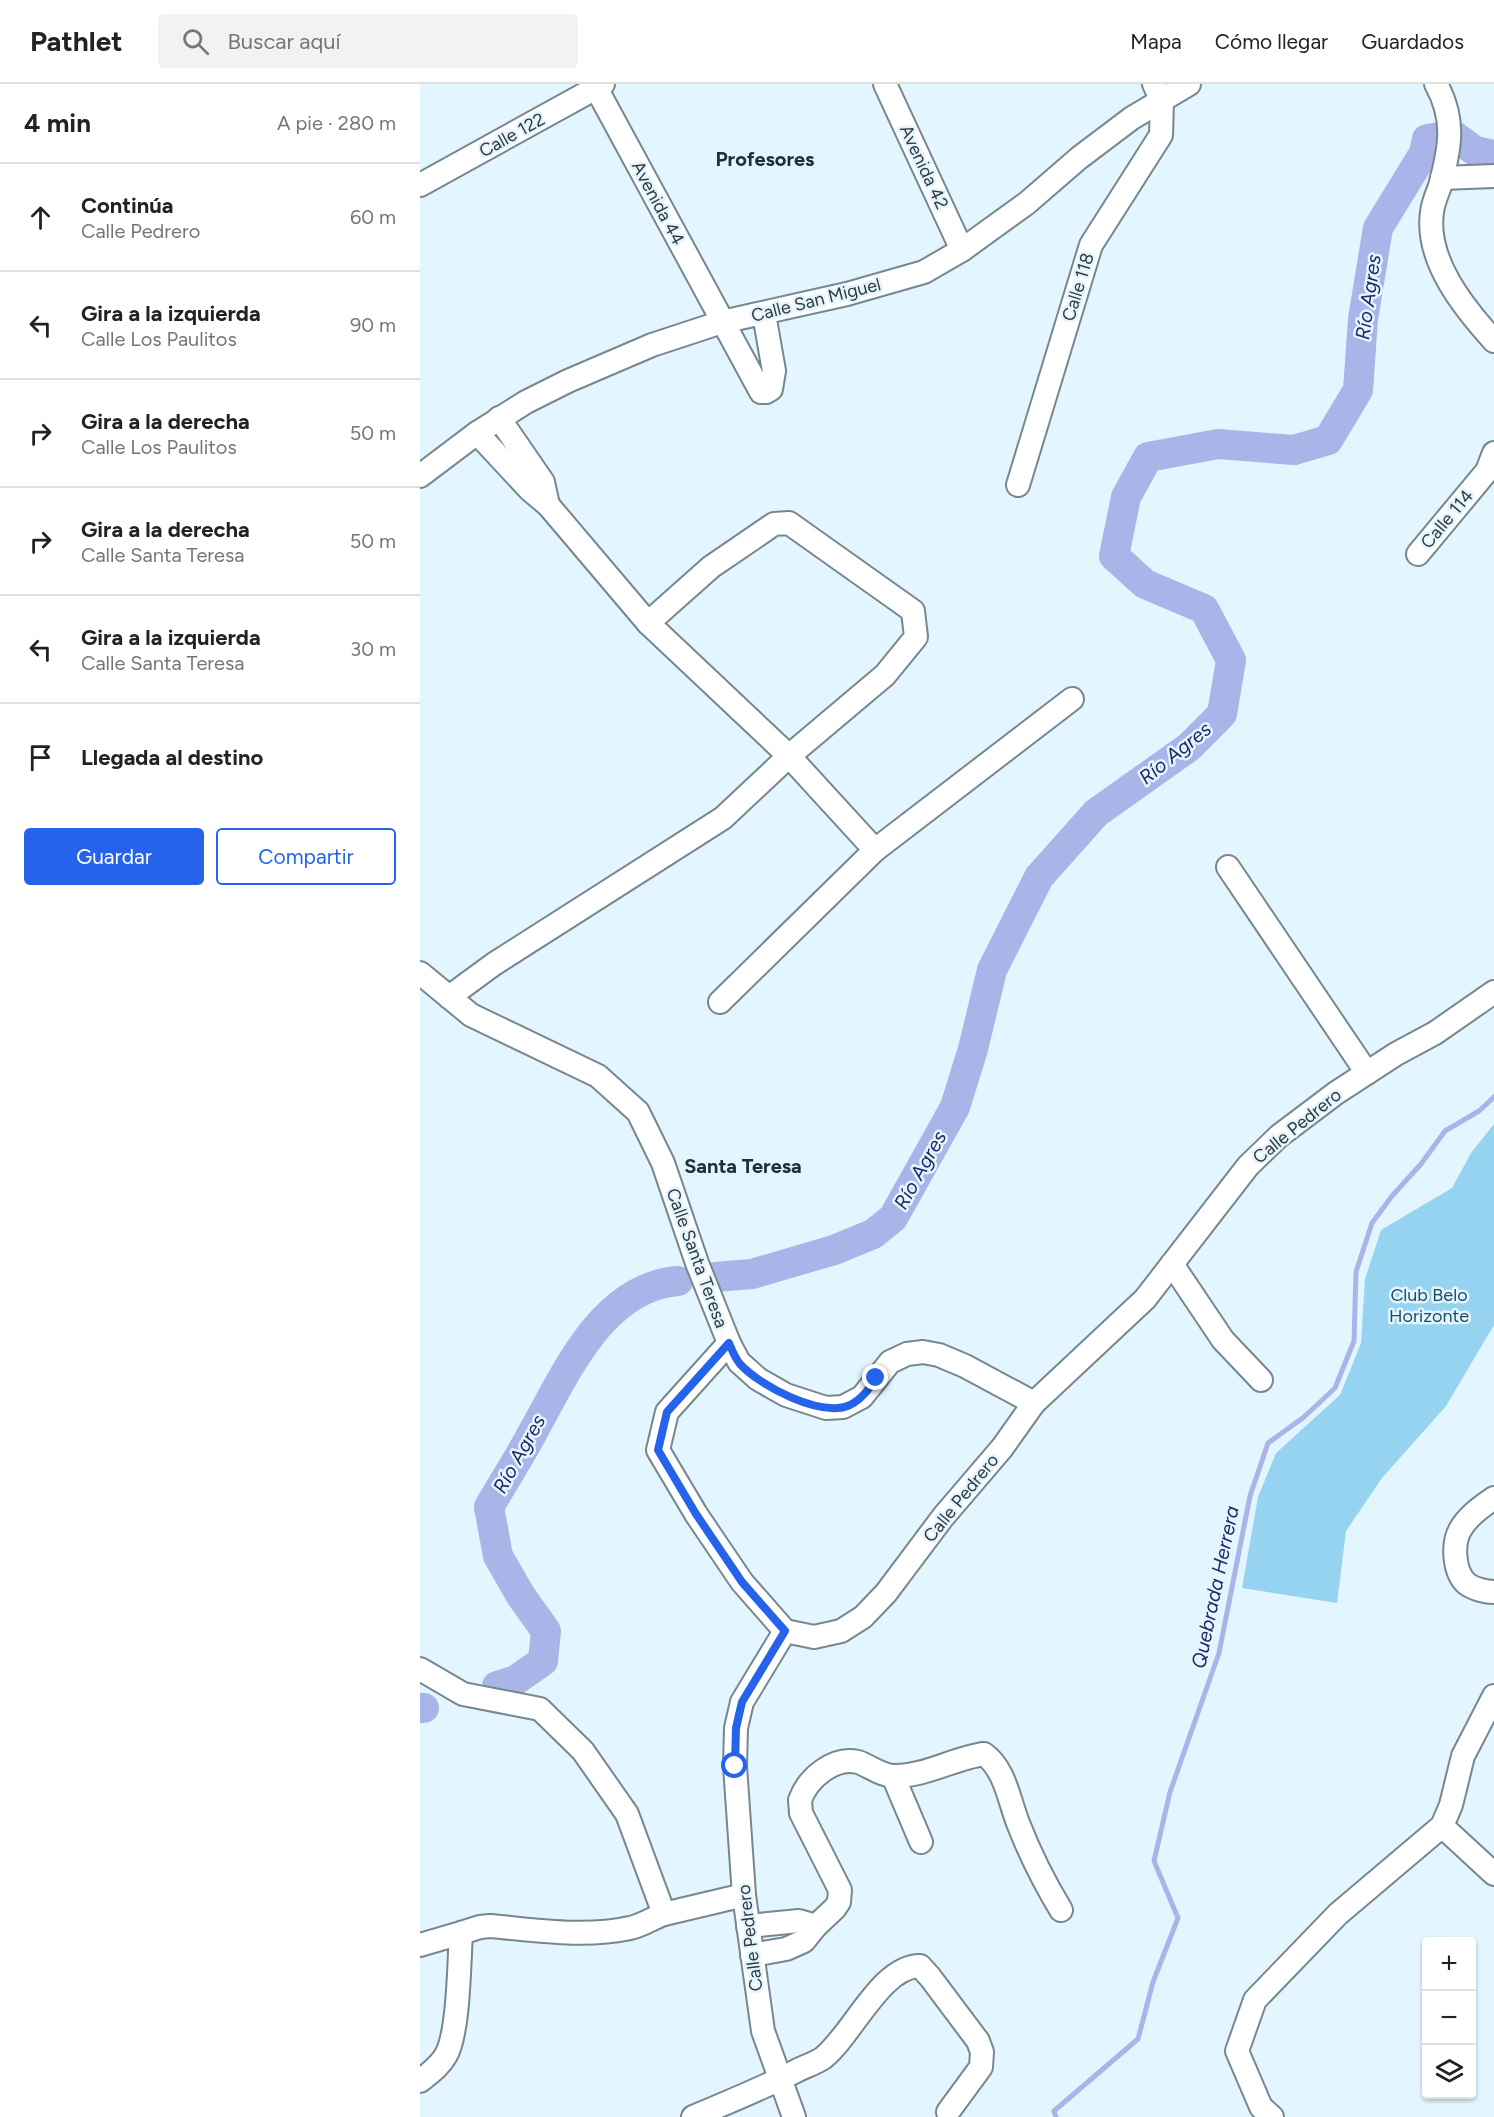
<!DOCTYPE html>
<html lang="es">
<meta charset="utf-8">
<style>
:root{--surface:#fff;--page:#f2f2f2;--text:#222;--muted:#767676;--line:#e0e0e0;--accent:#2563eb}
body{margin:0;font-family:Figtree,sans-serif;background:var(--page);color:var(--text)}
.controls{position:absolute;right:18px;bottom:18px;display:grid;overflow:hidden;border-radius:6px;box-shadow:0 2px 4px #0004}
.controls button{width:54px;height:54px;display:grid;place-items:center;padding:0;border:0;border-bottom:2px solid var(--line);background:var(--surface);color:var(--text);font:30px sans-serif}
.stop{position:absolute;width:18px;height:18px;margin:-14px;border:4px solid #2563eb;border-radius:50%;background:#fff}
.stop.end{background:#2563eb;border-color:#fff;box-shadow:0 2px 6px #0008}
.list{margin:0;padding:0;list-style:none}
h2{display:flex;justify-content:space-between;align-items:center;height:78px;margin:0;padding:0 24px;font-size:26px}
h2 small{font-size:20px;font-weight:400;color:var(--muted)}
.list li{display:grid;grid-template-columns:39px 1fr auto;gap:18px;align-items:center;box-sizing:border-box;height:108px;padding:0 24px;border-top:2px solid var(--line)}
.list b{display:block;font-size:22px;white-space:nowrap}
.list p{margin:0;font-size:20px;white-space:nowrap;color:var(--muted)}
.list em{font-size:20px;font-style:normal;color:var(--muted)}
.actions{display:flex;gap:12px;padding:18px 24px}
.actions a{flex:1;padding:14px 0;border:2px solid var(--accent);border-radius:6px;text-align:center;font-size:21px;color:var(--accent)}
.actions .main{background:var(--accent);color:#fff}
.icon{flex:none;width:33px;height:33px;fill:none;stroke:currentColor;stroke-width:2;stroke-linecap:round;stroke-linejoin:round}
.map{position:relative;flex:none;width:1074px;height:2033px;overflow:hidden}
header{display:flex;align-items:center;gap:36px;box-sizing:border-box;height:84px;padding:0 30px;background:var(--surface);border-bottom:2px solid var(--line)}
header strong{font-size:28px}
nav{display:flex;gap:33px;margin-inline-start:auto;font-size:21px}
.search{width:420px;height:54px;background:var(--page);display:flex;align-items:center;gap:15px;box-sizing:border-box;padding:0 21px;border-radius:6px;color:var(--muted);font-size:22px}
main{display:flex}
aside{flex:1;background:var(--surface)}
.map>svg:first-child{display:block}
.green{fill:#96d3f0}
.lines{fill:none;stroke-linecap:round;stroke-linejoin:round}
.stream{stroke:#a9b4e9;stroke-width:5}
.river{stroke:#a9b4e9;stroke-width:30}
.minor-casing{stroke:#77878f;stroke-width:26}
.minor{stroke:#fff;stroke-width:22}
.route{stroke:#2563eb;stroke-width:8}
.labels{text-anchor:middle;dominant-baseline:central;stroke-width:5;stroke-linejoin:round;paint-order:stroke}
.street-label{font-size:18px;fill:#333a3d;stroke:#e3f5fe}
.park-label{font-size:18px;fill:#1b4e64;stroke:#e3f5fe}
.neighbourhood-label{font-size:20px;font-weight:bold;fill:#202e35;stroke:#e3f5fe}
.water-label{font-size:20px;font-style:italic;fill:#232765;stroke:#e3f5fe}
</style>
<header>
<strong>Pathlet</strong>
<div class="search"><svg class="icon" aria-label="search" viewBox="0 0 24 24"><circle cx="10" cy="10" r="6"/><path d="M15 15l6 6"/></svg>Buscar aquí</div>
<nav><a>Mapa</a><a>Cómo llegar</a><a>Guardados</a></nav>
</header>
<main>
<aside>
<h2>4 min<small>A pie · 280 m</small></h2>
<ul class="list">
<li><svg class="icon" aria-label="ahead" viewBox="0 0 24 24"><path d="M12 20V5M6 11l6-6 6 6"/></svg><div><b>Continúa</b><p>Calle Pedrero</p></div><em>60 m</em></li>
<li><svg class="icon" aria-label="left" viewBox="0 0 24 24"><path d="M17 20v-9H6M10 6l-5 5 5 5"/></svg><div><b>Gira a la izquierda</b><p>Calle Los Paulitos</p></div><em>90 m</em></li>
<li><svg class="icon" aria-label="right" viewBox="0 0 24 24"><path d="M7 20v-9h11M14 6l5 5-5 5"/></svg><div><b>Gira a la derecha</b><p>Calle Los Paulitos</p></div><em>50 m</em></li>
<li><svg class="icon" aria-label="right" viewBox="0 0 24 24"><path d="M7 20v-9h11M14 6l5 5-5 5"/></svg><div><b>Gira a la derecha</b><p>Calle Santa Teresa</p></div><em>50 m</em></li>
<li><svg class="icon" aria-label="left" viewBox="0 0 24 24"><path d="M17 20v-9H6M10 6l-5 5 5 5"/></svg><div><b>Gira a la izquierda</b><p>Calle Santa Teresa</p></div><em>30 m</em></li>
<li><svg class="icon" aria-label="arrive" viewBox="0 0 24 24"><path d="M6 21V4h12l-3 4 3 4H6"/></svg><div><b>Llegada al destino</b></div></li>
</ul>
<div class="actions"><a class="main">Guardar</a><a>Compartir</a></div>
</aside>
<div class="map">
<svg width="1074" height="2033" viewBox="0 0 1074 2033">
<rect width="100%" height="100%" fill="#e3f5fe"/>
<path class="green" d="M1074 1040V1241L1026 1322 962 1394 926 1447 917 1519 822 1504 838 1413 856 1369 920 1311 941 1259 945 1195 961 1146 1032 1104 1051 1069Z"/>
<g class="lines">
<path class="stream" d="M636 2033 634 2027 718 1955 733 1898 758 1834 734 1777 750 1708 799 1569 830 1412 848 1359 884 1333 915 1304 934 1257 936 1188 952 1139 972 1112 1001 1080 1025 1047 1059 1027 1074 1013"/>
<g class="river">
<path d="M295 1193 332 1190 414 1166 453 1150 473 1134 535 1023 553 965 572 886 619 793 676 729 769 663 802 630 811 576 784 525 725 500 694 472 706 413 728 373 798 360 874 366 908 356 938 306 943 235 958 144 1004 69 1007 55 1033 51 1055 67 1074 71"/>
<path d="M77 1602 96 1596 123 1577 126 1547 101 1512 78 1472 69 1423C84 1397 101 1371 115 1344 147 1287 183 1203 258 1197"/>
<path d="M0 1624H4"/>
</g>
<g class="minor-casing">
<g id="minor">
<path d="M174 0 341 308H346L351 305 354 287 344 230"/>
<path d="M465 0 542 166"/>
<path d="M1016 0C1036 36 1030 64 1020 102 1017 110 1013 119 1012 128 1005 176 1044 224 1074 257"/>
<path d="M1022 94 1074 92"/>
<path d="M0 101 183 0"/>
<path d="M79 334 123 398 128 421"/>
<path d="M57 349 110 406 128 421 228 539 369 672 455 766"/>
<path d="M0 392 57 349 106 318 148 297 232 261 302 238 427 210 504 188 542 166 607 119 659 74 712 34 769 0"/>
<path d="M598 401 671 161 741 51 742 17 734 0"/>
<path d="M998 470 1067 387 1074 369"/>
<path d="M808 783 947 989"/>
<path d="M0 889 51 931 178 992 218 1028 243 1079 277 1179 309 1259 319 1278 338 1295 366 1311 406 1324 423 1323 442 1313 470 1278 487 1270 503 1268 519 1271 545 1282 614 1319"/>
<path d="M29 913 74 880 303 734 369 672 465 591 496 553 493 527 369 439 354 440 291 483 228 539"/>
<path d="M300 918 455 766 652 615"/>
<path d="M752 1180 803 1256 841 1296"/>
<path d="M309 1259 247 1328 238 1366 276 1430 322 1498 365 1547"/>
<path d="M1074 1414C1061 1423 1048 1432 1040 1446 1032 1461 1034 1489 1047 1500 1054 1505 1066 1508 1074 1508"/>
<path d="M365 1547 394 1553 421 1547 443 1533 466 1509 523 1433 582 1364 614 1319 725 1215 828 1082 859 1052 916 1009 976 970 1015 949 1074 908"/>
<path d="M365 1547 322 1618 316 1644 315 1682 324 1811 343 1947 374 2033"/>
<path d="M0 1585 43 1610 120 1625 163 1667 207 1730 244 1830 324 1811"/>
<path d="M473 1692 501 1758"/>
<path d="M1022 1742 1074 1790"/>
<path d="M328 1842 379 1837 396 1842"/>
<path d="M0 1861 41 1849"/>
<path d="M332 1871 366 1865 384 1857 396 1842 415 1824 419 1818 420 1806 381 1729 380 1716C388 1694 414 1672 438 1678 450 1682 460 1691 473 1692 504 1693 534 1674 564 1670 585 1685 589 1716 598 1739 610 1770 624 1798 641 1826"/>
<path d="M0 1997C10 1989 20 1982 26 1971 39 1948 39 1878 41 1849L60 1843 70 1842C116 1846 164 1854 210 1844 221 1842 233 1834 244 1830"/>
<path d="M273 2033C308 2018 344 2004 378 1986 386 1982 396 1979 403 1974 433 1950 461 1882 500 1882L510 1893 558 1957 562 1968 561 1983 528 2028"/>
<path d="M852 2033 841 2023 817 1967 835 1916 918 1830 1022 1742 1031 1721 1043 1672 1074 1612"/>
</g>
</g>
<use href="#minor" class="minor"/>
</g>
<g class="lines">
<path class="route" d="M315 1682 316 1644 322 1618 365 1547 322 1498 276 1430 238 1366 247 1328 309 1259C312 1266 315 1274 320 1280 340 1302 401 1334 430 1321 442 1315 449 1305 456 1294"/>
</g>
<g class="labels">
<g class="street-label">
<text transform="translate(92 51) rotate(-29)">Calle 122</text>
<text transform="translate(504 83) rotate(65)">Avenida 42</text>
<text transform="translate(238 119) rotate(62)">Avenida 44</text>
<text transform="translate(658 203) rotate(-73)">Calle 118</text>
<text transform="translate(396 216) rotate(-14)">Calle San Miguel</text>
<text transform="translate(1027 435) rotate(-50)">Calle 114</text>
<text transform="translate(877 1042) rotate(-39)">Calle Pedrero</text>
<text transform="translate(277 1174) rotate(70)">Calle Santa Teresa</text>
<text transform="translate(541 1414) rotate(-51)">Calle Pedrero</text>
<text transform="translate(330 1854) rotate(-97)">Calle Pedrero</text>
</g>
<g class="park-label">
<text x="1009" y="1211">Club Belo<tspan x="1009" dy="21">Horizonte</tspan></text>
</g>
<g class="neighbourhood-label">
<text x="345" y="75">Profesores</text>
<text x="323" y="1082">Santa Teresa</text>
</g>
<g class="water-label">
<text transform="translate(948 213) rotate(-82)">Río Agres</text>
<text transform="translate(755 669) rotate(-39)">Río Agres</text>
<text transform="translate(500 1086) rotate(-61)">Río Agres</text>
<text transform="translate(99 1370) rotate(-61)">Río Agres</text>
<text transform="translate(795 1503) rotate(-78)">Quebrada Herrera</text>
</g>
</g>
</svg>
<div class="controls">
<button>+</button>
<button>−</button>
<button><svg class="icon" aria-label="layers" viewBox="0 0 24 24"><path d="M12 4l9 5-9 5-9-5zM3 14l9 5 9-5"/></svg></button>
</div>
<div class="stop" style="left:315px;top:1682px"></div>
<div class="stop end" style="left:456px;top:1294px"></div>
</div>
</main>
